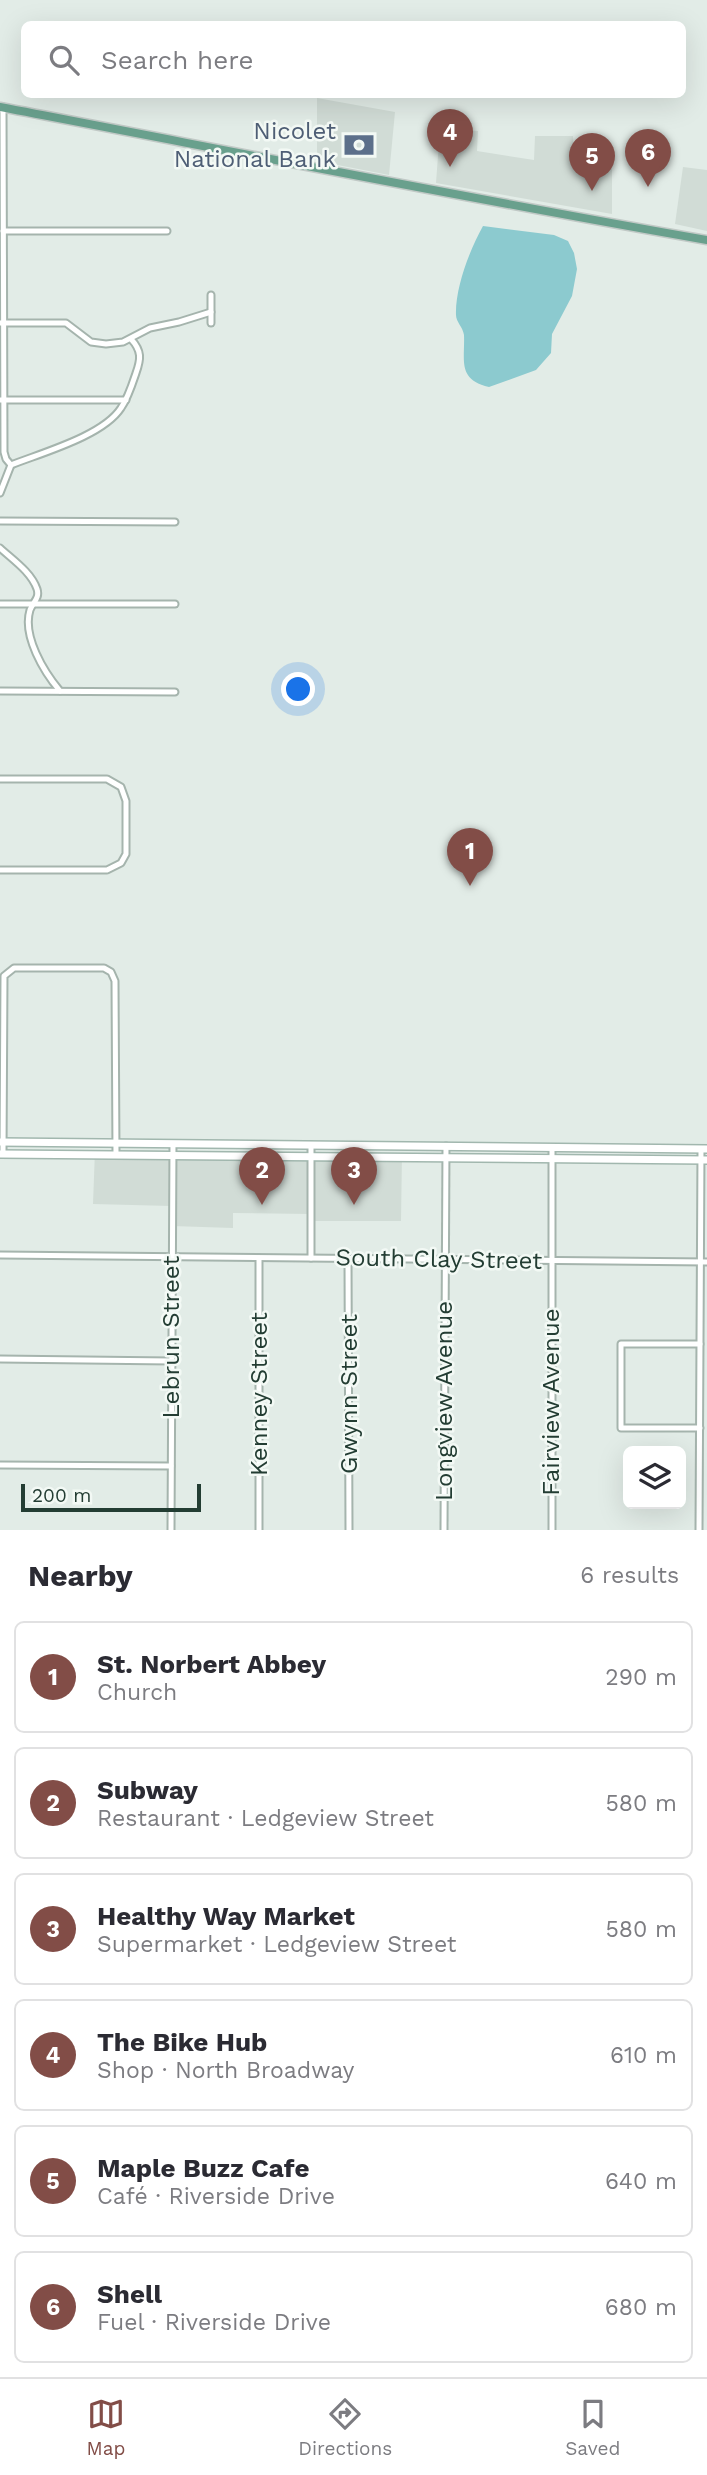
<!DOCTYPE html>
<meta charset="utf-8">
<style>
:root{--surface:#fff;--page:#f2f2f3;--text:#2b2b33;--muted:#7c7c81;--line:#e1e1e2;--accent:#824d47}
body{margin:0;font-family:"Work Sans",sans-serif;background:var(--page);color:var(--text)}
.controls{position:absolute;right:21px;bottom:21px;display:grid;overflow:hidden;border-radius:10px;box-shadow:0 7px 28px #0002}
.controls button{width:63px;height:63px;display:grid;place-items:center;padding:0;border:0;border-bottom:2px solid var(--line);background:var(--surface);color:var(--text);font:35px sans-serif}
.scale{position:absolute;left:21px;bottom:18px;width:180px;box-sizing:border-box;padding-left:7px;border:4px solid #233d33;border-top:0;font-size:19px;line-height:24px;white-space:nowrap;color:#233d33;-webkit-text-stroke:5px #f3f9f5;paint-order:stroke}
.you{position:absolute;left:299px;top:690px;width:24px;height:24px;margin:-18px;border:5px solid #fff;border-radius:50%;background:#1a73e8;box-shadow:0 0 0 10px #1a73e833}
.badge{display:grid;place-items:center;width:46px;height:46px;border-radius:50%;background:var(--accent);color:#fff;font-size:23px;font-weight:700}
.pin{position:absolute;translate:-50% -58px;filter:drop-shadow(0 2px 4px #0008)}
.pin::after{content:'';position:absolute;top:37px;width:24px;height:21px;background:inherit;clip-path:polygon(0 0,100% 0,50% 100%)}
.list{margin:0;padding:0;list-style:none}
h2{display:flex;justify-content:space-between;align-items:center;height:91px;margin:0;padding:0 28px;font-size:30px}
h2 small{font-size:23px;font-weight:400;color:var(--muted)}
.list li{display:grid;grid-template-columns:46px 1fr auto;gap:21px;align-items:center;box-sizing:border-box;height:112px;margin:0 14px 14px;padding:0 14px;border:2px solid var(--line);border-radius:10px}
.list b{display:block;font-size:26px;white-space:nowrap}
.list p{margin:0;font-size:23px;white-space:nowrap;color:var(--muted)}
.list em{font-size:23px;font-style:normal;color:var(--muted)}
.icon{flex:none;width:38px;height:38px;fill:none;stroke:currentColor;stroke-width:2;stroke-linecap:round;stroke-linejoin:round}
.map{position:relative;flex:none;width:707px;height:1530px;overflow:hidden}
.search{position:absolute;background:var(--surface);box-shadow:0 7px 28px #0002;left:21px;right:21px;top:21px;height:77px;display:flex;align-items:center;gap:18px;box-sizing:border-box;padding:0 24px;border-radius:10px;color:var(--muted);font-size:26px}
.sheet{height:847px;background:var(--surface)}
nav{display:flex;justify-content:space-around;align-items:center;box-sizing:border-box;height:98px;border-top:2px solid var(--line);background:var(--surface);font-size:19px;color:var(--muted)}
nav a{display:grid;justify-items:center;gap:4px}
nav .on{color:var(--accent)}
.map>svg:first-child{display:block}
.built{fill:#d1dcd6}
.water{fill:#8ccacf}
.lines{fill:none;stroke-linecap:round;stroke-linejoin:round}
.street-casing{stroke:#a5b4ad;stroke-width:9}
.secondary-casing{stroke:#a1b7ae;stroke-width:10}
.primary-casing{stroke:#c1c9c6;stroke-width:11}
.street{stroke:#fff;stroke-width:5}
.secondary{stroke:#fff;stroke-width:7}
.primary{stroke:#69a08d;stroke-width:8}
.labels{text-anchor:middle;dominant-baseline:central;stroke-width:5;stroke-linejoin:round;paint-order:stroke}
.service-label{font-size:24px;fill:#4e5e75;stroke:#f3f9f5;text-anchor:end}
.street-label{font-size:24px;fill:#233d33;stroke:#f3f9f5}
</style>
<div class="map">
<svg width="707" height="1530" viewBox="0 0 707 1530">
<rect width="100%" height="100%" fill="#e2ece7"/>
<g class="built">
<path d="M317 98 395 112 389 175 317 161Z"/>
<path d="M440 128 478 131 477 151 534 160 535 136H573L575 169H612V214L436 183Z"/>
<path d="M683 167 707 170V231L675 224Z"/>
<path d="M95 1150 402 1153 401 1221H311V1214L233 1213V1228L172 1226 171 1206 93 1204Z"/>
</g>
<path class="water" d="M483 226 554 235 568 241 574 253 577 269 572 296 552 334 551 353 536 370 489 387C457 379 465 361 464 335 463 327 456 322 456 315 455 288 470 249 483 226Z"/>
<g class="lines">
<g class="street-casing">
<g id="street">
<path d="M3 231H167"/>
<path d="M211 295V323"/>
<path d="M0 323H66L91 342 106 344 123 342 150 328 179 322 211 312"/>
<path d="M0 400H126"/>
<path d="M11 465C41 453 103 436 121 408 128 398 132 385 136 373 141 359 142 351 131 339"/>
<path d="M0 493 11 465 6 459 4 452 3 107"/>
<path d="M0 521 175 522"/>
<path d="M0 548C13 560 31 572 37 589 40 598 33 602 30 610 22 636 44 672 60 691"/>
<path d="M0 604H175"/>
<path d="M0 691 175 692"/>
<path d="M0 779H107L121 787 126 801V854L121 863 107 870H0"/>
<path d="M311 1145V1258"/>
<path d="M3 1154 4 976 14 968H104L111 972 115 981 116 1154"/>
<path d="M0 1255 707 1262"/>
<path d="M348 1258 349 1530"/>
<path d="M0 1359 171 1361"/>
<path d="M700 1428H621V1344H700"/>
<path d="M0 1465 171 1466"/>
<path d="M171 1530 173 1144"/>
<path d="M259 1530V1258"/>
<path d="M444 1530 446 1146"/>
<path d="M552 1530V1148"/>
<path d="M699 1530 701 1149"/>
</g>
</g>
<g class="secondary-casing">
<g id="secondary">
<path d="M0 1142 707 1149"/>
<path d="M0 1154 707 1160"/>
</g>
</g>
<g class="primary-casing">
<path id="primary" d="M0 107C236 152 471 199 707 240"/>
</g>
<use href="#street" class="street"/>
<use href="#secondary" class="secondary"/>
<use href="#primary" class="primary"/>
</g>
<defs>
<g id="bank-bare" transform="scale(2.415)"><path d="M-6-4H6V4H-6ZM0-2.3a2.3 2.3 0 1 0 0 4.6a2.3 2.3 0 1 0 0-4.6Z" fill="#5c6f8a" stroke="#f3f9f5" stroke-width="2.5" paint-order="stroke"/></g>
</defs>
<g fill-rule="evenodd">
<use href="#bank-bare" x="359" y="145"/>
</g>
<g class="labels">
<g class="service-label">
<text x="336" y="131">Nicolet<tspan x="336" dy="28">National Bank</tspan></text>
</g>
<g class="street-label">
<text transform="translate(439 1259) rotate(1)">South Clay Street</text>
<text transform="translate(171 1337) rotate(-90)">Lebrun Street</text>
<text transform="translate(259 1394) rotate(-90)">Kenney Street</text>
<text transform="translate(349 1394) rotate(-90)">Gwynn Street</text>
<text transform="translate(444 1401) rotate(-90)">Longview Avenue</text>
<text transform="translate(551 1402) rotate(-90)">Fairview Avenue</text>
</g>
</g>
</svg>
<div class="controls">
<button><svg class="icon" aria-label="layers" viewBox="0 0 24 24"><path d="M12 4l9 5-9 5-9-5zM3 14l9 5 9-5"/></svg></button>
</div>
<div class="scale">200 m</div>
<div class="you"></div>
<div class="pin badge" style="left:470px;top:886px">1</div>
<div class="pin badge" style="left:262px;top:1205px">2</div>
<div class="pin badge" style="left:354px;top:1205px">3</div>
<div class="pin badge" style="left:450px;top:167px">4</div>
<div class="pin badge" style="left:592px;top:191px">5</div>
<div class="pin badge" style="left:648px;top:187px">6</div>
<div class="search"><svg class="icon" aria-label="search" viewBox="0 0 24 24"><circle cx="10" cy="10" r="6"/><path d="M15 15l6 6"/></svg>Search here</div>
</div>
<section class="sheet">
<h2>Nearby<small>6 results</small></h2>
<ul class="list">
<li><span class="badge">1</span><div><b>St. Norbert Abbey</b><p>Church</p></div><em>290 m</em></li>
<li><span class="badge">2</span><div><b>Subway</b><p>Restaurant · Ledgeview Street</p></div><em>580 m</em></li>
<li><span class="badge">3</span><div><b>Healthy Way Market</b><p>Supermarket · Ledgeview Street</p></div><em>580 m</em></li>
<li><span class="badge">4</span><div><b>The Bike Hub</b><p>Shop · North Broadway</p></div><em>610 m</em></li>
<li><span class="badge">5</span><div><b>Maple Buzz Cafe</b><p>Café · Riverside Drive</p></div><em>640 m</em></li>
<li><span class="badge">6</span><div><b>Shell</b><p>Fuel · Riverside Drive</p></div><em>680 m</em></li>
</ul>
</section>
<nav>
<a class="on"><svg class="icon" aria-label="map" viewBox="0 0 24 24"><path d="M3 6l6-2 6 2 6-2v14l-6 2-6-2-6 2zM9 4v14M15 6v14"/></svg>Map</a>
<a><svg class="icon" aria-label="directions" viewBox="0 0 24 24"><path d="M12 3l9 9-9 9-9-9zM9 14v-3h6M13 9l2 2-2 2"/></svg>Directions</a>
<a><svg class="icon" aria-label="saved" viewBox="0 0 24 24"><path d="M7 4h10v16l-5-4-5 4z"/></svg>Saved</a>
</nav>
